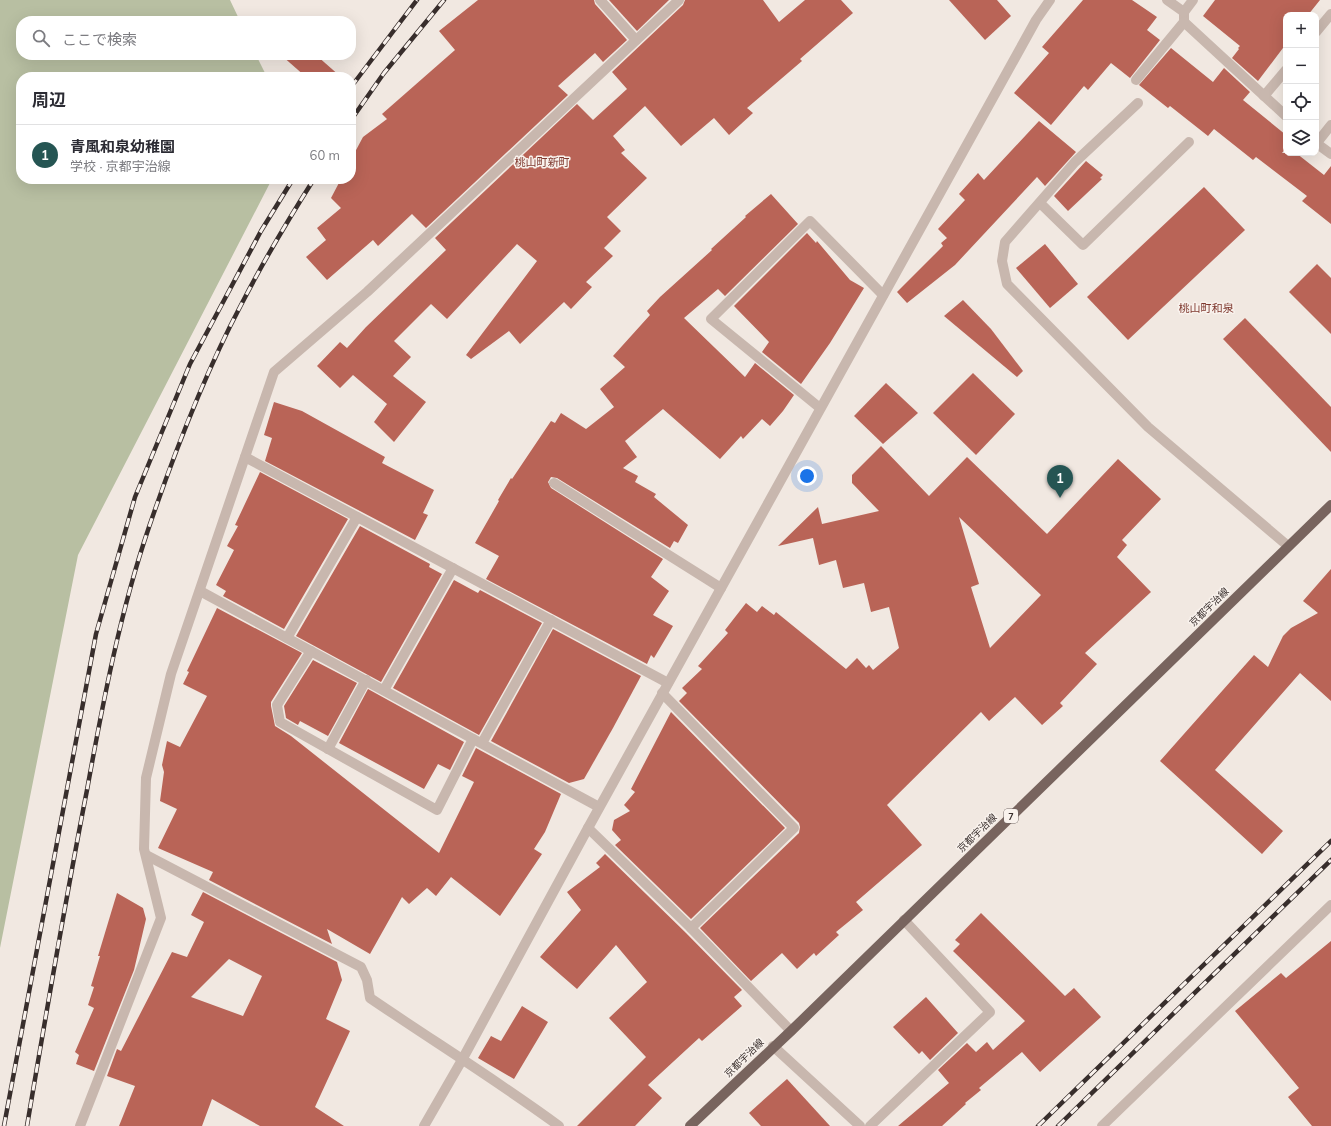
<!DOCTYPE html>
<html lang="ja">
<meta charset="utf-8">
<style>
:root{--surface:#fff;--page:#f7f7f7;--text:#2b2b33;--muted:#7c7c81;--line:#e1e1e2;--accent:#255553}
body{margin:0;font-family:Mulish,"Noto Sans JP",sans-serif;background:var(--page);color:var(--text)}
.controls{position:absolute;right:12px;top:12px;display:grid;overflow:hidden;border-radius:8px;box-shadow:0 4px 16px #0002}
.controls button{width:36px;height:36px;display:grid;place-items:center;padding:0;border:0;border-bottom:1px solid var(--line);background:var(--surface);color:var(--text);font:20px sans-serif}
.you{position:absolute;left:807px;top:476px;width:14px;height:14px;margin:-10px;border:3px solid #fff;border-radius:50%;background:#1a73e8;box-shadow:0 0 0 6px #1a73e833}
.badge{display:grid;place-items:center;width:26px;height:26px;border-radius:50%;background:var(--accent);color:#fff;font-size:13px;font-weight:700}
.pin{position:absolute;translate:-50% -33px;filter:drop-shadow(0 1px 2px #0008)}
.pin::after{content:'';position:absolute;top:21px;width:14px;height:12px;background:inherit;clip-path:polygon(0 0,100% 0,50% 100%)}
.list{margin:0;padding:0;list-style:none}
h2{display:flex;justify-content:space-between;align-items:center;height:52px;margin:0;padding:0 16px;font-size:17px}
h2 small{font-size:13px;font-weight:400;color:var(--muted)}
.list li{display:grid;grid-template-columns:26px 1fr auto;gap:12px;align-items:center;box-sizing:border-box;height:60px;padding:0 16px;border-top:1px solid var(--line)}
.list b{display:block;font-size:15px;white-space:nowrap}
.list p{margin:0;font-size:13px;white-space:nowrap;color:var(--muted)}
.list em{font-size:13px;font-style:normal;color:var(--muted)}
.icon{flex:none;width:22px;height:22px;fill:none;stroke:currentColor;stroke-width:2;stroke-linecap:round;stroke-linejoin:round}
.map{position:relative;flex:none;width:1331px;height:1126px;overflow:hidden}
.search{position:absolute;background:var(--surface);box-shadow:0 4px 16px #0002;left:16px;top:16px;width:340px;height:44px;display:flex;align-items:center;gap:10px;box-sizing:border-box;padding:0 14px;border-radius:16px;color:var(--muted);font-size:15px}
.panel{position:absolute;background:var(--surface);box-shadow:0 4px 16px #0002;left:16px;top:72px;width:340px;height:112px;border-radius:16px}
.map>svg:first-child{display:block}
.green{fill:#b8bfa2}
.building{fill:#b96457;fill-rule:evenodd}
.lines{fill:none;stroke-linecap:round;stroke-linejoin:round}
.minor{stroke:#c8b7ae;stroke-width:10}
.major{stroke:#78645e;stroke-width:10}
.rail-casing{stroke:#382e2c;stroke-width:4.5}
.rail{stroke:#f9f2ed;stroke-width:3;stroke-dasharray:9;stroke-linecap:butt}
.labels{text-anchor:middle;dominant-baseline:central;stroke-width:3;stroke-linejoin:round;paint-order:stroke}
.shield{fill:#f9f2ed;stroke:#726966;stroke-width:1}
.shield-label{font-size:9px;font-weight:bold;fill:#382e2c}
.street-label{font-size:10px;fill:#382e2c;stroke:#f9f2ed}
.neighbourhood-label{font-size:11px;fill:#7e372d;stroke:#f9f2ed}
</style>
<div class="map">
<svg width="1331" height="1126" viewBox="0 0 1331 1126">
<rect width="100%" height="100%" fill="#f1e8e1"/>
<path class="green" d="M0 0H230L240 21H21V55H256L267 77H21V179H272L78 555 0 948Z"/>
<g class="building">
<path d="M478 0H594L595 4 627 40 603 62 595 53 558 86 568 95 426 228 412 214 378 246 373 240 327 280 306 257 326 240 317 228 341 208 331 198 341 179H351V160L355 152 363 137 387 119 382 114 455 50 439 31Z"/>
<path d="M609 0H669L637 31Z"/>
<path d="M685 0H763L779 22 805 0H841L853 13 800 59 802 61 747 108 753 113 729 135 714 118 681 146 645 106 613 136 625 150 621 153 647 178 607 217 621 231 604 248 613 256 586 282 592 287 571 309 564 302 520 344 509 331 471 359 466 355 537 261 517 244 447 319 431 304 394 341 411 357 393 376 426 402 394 442 374 422 387 404 353 375 340 388 317 366 340 342 347 348 366 327 446 250 435 238 577 104 593 120 627 89 612 72 683 5Z"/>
<path d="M949 0H997L1011 16 985 40Z"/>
<path d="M1083 0H1132L1157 17 1147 30 1160 40 1130 78 1111 63 1088 90 1084 86 1051 125 1014 93 1049 53 1042 47Z"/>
<path d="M1215 0H1320L1308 15H1286V44L1258 81 1232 58 1239 49 1238 48 1240 46 1203 16Z"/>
<path d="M1171 48 1213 82 1224 68 1250 92 1243 100 1286 135V148L1282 153H1296L1324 175 1331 166V224L1302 201 1307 196 1256 157 1253 160 1214 129 1208 136 1170 106 1168 108 1139 85Z"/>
<path d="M281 55H316L341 77H306Z"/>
<path d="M1039 121 1076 152 1045 186 1037 177 955 265 907 303 897 292 943 246 941 243 947 238 938 229 965 200 959 194 978 173 984 180Z"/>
<path d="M1086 161 1103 175 1100 178 1102 179 1068 211 1054 196Z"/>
<path d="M1204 187 1245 230 1128 340 1087 297Z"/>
<path d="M771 194 798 224 725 296 718 289 684 318 745 377 755 363 794 395 783 411 770 426 762 419 743 439 741 436 720 459 663 409 625 441 637 457 623 468 638 476 635 482 656 494 654 497 688 525 678 543 674 541 670 548 557 478 551 477 548 482 551 488 663 559 651 577 669 591 653 615 673 626 654 658 651 655 647 664 486 579 499 556 475 543 499 501 498 500 511 478 512 479 551 421 555 423 561 413 586 429 614 407 600 389 625 367 613 356 650 315 647 311 660 297 712 250 711 249 734 228 746 217 745 216Z"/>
<path d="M807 233 816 243 817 241 850 280 864 288 830 343 801 384 762 352 769 342 734 306Z"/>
<path d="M1045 244 1078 284 1050 308 1016 268Z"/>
<path d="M1317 264 1331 278V334L1289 292Z"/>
<path d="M963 300 991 329 1023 371 1017 377 944 316Z"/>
<path d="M1245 318 1331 407V452L1223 339Z"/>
<path d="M973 373 1015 414 976 455 933 413Z"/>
<path d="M886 383 918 413 883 444 854 416Z"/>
<path d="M274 402 302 411 385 457 382 463 434 490 423 513 428 515 415 540 265 461 272 438 264 435Z"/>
<path d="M881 446 929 496 967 457 1047 534 1118 459 1161 499 1122 540 1127 545 1117 557 1151 592 1085 653 1097 664 1060 703 1063 706 1042 725 1015 697 989 721 981 712 887 805 922 845 856 902 863 910 836 932 839 935 816 956 814 953 797 969 782 953 751 981 700 928 799 833 800 827 799 823 679 701 687 693 682 688 702 669 698 666 728 633 725 630 746 603 757 612 762 606 774 615 776 612 846 669 857 658 866 668 869 665 873 670 899 648 889 607 871 612 864 583 843 588 836 560 819 565 813 538 778 546 818 507 822 524 879 511 852 483V475ZM959 517 1041 595 990 648 971 587 979 584Z"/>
<path d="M260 472 348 519 284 629 223 596 226 591 216 585 234 550 227 546 238 526 235 525Z"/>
<path d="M360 526 430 564 429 567 442 574 381 682 296 636Z"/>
<path d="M1331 569V701L1300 673 1215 770 1283 831 1262 854 1160 761 1254 655 1268 667 1283 636 1291 628 1318 613 1303 601Z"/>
<path d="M454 580 478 593 480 590 542 623 479 735 393 688Z"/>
<path d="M217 608 302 653 271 702V706L275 726 291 736 439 853 474 782 462 776 476 748 561 794 545 832 534 849 542 854 500 916 451 877 436 896 427 888 409 904 402 897 370 954 327 929 332 944 209 880 213 872 158 848 177 809 160 801 164 772 162 765 167 741 180 747 207 696 183 684 189 672 187 671Z"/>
<path d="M553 629 641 676 613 728 584 779 569 783 491 741Z"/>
<path d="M313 660 357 683 328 736 300 721 298 725 286 718 284 706Z"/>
<path d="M368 689 464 742 450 770 438 764 424 789 339 743Z"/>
<path d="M671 712 785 828 691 919 615 845 621 840 612 830 614 820 630 811 624 805 635 792 631 789Z"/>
<path d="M605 854 686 933 742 990 734 997 742 1006 702 1041 699 1038 648 1085 662 1098 635 1126H577L646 1057 609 1018 647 982 616 945 577 989 540 957 581 910 567 892 600 867 596 863Z"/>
<path d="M203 892 337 962 342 980 326 1019 350 1031 315 1107 344 1126H260L212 1099 202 1126H119L135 1086 107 1076 117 1049 121 1051 172 952 187 957 204 922 191 915ZM229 959 262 976 243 1016 191 997Z"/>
<path d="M117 893 143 908 146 919 134 970 94 1071 76 1064 79 1055 75 1052 94 1008 88 1005 94 987 91 986 100 956H98Z"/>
<path d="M981 913 1065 996 1074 988 1101 1017 1040 1072 1022 1052 979 1088 981 1090 965 1103 966 1104 942 1126H898L949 1083 938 1070 967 1043 976 1052 987 1042 993 1050 1025 1021 953 951 960 944 955 940Z"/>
<path d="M1331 941V1126H1312L1288 1097 1299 1088 1235 1011 1281 973 1286 978Z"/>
<path d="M926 997 958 1033 930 1060 922 1051 919 1054 893 1027Z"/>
<path d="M522 1006 548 1022 514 1079 478 1058 491 1036 501 1041Z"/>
<path d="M787 1079 830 1126H761L749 1113Z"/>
</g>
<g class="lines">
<g class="minor">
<path d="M600 0 636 40"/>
<path d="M1167 0 1184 12V22L1286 116"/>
<path d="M1184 12 1193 0"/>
<path d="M1316 32 1331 14"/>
<path d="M1136 80 1184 22"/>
<path d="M1264 96 1286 70"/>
<path d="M1138 103 1075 162 1005 242 1002 261 1007 284 1148 427 1288 546"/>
<path d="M1316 143 1331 154"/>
<path d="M1316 144 1331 125"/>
<path d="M1040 203 1083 245 1189 142"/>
<path d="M820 408 711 319 810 221 883 295"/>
<path d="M245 457 668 683"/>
<path d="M554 483 721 588"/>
<path d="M200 591 599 807"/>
<path d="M287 638 357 517"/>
<path d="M311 651 277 705 280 722 437 810 473 739"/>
<path d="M384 690 453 568"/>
<path d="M662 693 794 828 691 928"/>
<path d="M482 743 551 620"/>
<path d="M328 749 366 680"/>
<path d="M588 828 691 928 791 1031"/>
<path d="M146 855 361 967 367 980 370 998C433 1041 498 1081 559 1126"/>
<path d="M773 1046 860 1126"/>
<path d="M80 1126 161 918 144 849 146 778 171 674 274 372 367 292 679 0"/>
<path d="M424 1126 462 1060 588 828 1036 20 1050 0"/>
<path d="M870 1126 990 1012 904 920"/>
<path d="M1102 1126 1331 905"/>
</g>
<path class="major" d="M690 1126 791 1031 1331 505"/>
<g class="rail-casing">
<g id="rail">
<path d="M351 87 417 0"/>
<path d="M351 120 384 73 444 0"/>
<path d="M4 1126 96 634 135 497 190 364 261 231 293 179"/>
<path d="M27 1126C46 1014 65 902 87 790 103 702 120 612 149 527 175 451 204 375 241 305 263 262 288 220 314 179"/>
<path d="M1038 1126 1331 841"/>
<path d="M1058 1126 1331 860"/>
</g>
</g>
<use href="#rail" class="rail"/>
</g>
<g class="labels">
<rect class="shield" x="1004" y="809" width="14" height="14" rx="3"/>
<g class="shield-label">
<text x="1011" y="816">7</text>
</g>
<g class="street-label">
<text transform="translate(1209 607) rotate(-44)">京都宇治線</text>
<text transform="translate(977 833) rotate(-44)">京都宇治線</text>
<text transform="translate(744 1058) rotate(-44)">京都宇治線</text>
</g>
<g class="neighbourhood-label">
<text x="542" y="162">桃山町新町</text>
<text x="1206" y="308">桃山町和泉</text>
</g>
</g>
</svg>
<div class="controls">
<button>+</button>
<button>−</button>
<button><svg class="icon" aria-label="locate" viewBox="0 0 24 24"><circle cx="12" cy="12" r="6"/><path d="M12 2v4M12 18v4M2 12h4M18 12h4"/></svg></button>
<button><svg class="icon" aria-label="layers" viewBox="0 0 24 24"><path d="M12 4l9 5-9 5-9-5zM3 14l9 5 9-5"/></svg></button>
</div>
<div class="you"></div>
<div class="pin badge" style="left:1060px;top:498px">1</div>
<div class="search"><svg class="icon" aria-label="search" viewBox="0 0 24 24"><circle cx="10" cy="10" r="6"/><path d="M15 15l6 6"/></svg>ここで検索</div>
<section class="panel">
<h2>周辺<small></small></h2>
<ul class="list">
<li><span class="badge">1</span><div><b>青風和泉幼稚園</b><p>学校 · 京都宇治線</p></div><em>60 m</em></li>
</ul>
</section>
</div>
